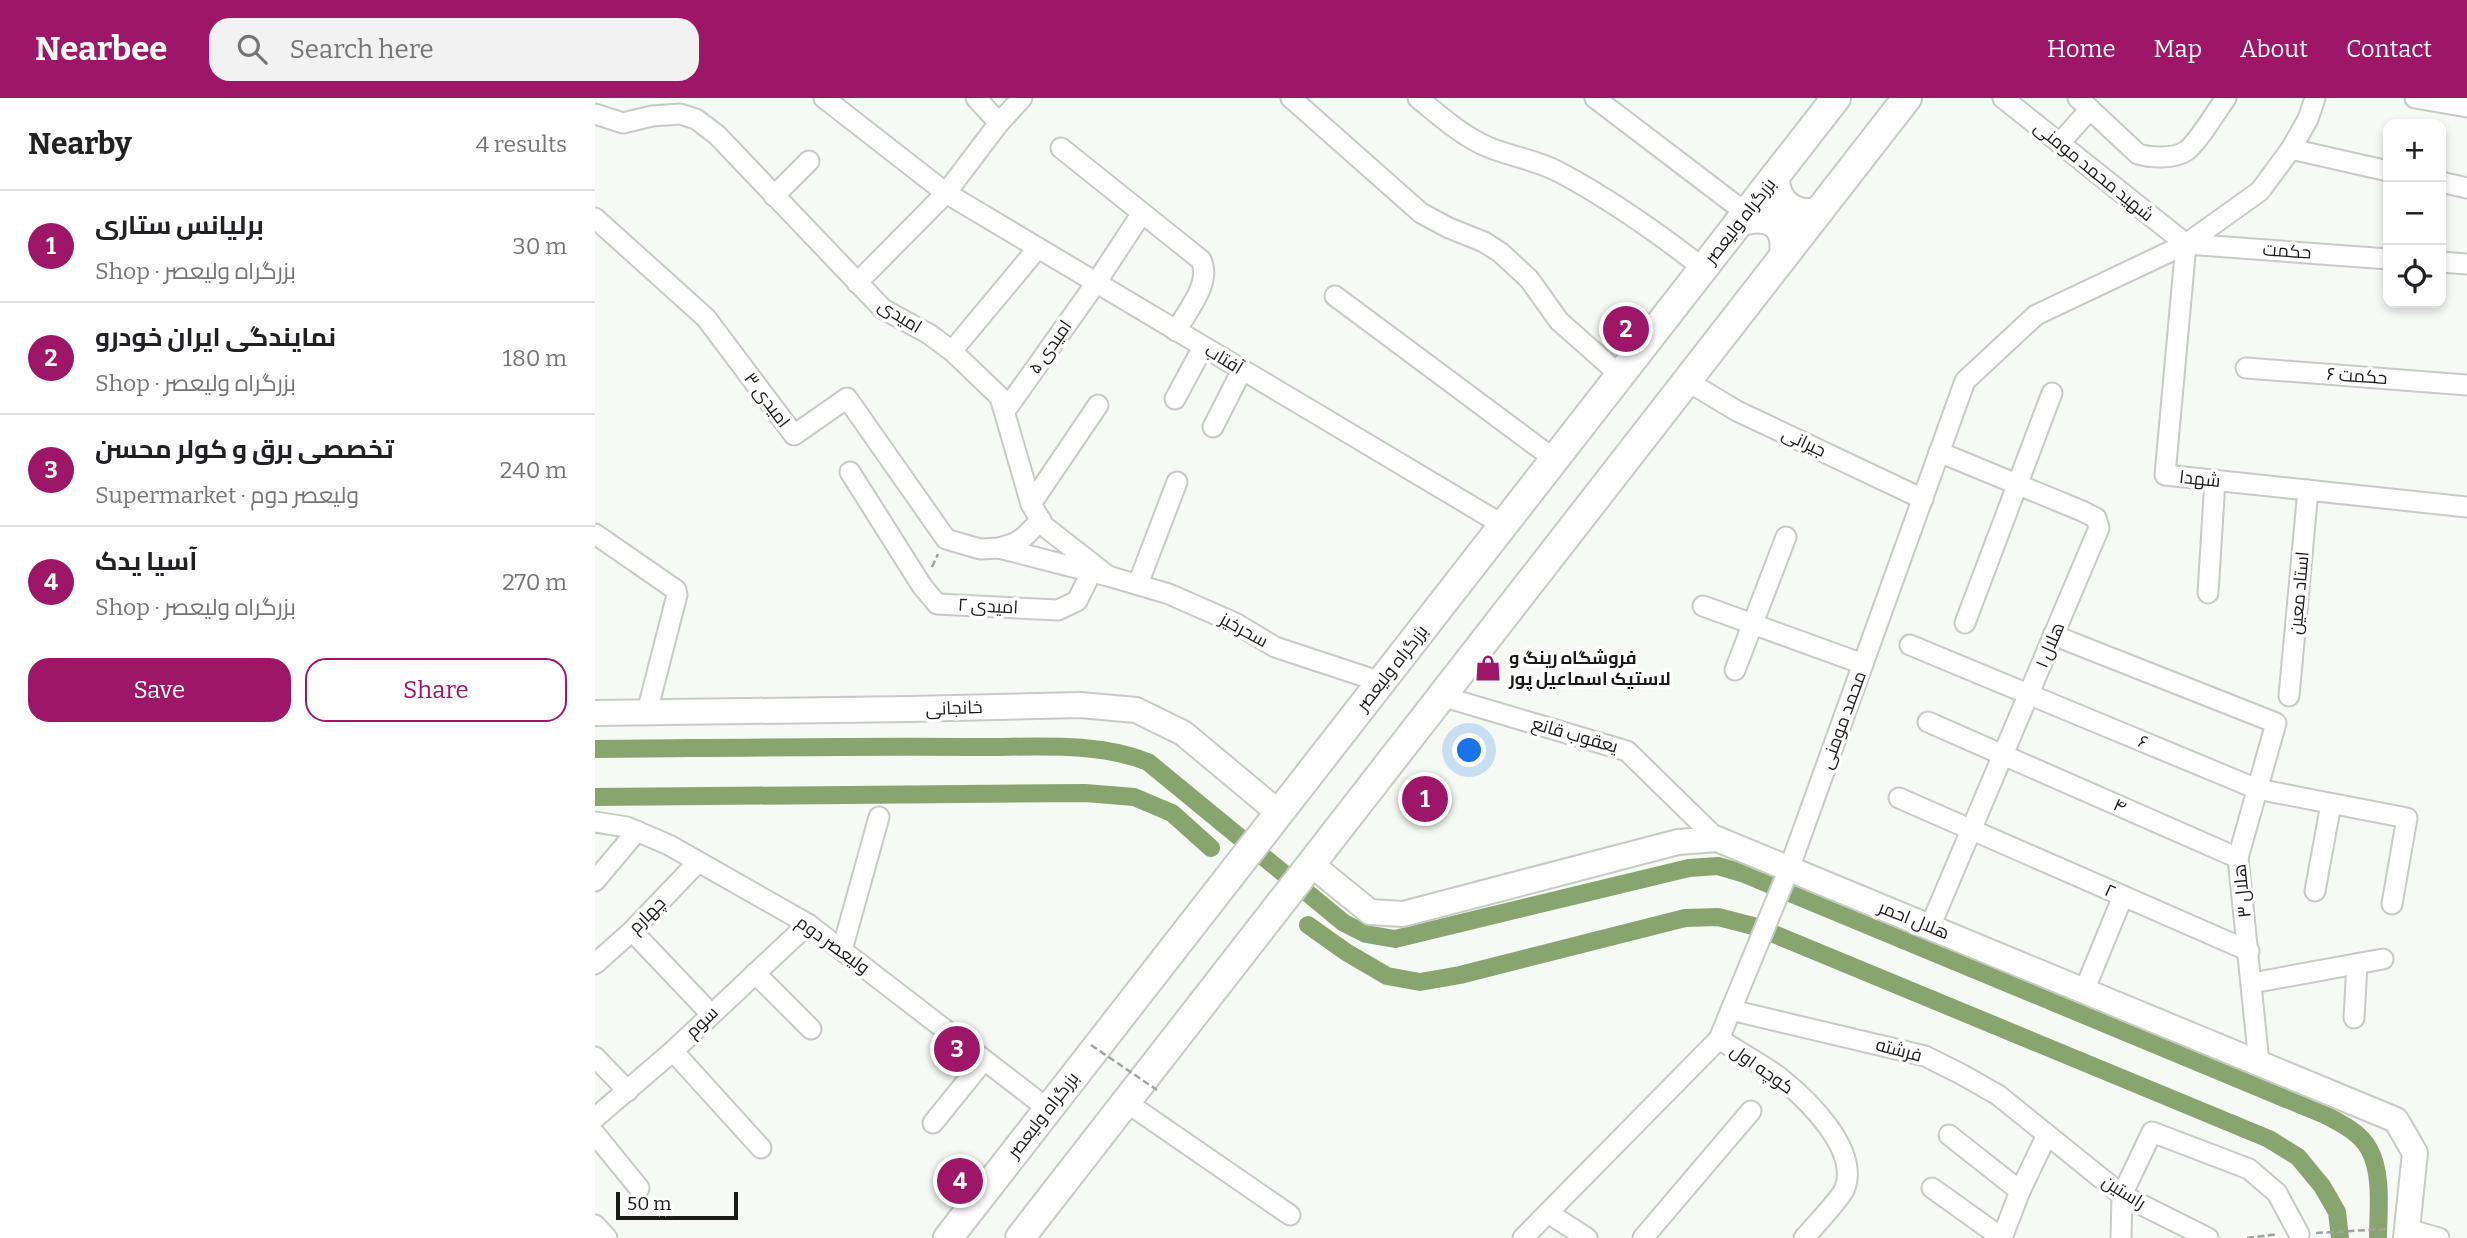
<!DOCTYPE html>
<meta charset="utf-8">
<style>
:root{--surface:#fff;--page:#f2f2f2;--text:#202124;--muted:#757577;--line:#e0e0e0;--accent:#9d1667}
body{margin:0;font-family:Bitter,Cairo,serif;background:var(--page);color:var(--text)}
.controls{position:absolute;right:21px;top:21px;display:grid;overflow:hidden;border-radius:14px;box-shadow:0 4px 10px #0003}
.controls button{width:63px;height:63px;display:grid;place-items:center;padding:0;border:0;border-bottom:2px solid var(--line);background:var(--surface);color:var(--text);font:35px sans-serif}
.scale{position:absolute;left:21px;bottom:18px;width:122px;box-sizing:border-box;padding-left:7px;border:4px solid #1a1b19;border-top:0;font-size:19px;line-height:24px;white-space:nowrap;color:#1a1b19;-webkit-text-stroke:5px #fff;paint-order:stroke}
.you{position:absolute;left:875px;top:653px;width:24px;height:24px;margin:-18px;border:5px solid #fff;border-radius:50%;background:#1a73e8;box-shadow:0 0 0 10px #1a73e833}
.badge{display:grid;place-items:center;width:46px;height:46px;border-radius:50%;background:var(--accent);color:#fff;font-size:23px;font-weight:700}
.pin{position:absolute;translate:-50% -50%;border:4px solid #fff;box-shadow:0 2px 7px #0006}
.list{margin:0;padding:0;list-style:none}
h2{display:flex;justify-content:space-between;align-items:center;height:91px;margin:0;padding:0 28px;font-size:30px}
h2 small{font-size:23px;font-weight:400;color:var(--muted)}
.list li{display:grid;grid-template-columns:46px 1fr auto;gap:21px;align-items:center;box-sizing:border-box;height:112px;padding:0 28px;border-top:2px solid var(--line)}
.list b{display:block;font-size:26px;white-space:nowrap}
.list p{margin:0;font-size:23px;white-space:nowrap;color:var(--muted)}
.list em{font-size:23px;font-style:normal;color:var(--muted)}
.actions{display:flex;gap:14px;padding:21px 28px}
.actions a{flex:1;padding:16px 0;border:2px solid var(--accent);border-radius:21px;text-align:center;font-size:24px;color:var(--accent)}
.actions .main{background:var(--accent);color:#fff}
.icon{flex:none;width:38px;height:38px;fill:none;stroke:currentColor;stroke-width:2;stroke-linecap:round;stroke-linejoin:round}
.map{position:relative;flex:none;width:1872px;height:1140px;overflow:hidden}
header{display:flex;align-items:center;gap:42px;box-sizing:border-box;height:98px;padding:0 35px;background:var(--accent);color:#fff}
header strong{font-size:33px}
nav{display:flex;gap:38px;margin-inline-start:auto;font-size:24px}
.search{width:490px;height:63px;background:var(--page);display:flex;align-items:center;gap:18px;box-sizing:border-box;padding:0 24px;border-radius:21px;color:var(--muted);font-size:26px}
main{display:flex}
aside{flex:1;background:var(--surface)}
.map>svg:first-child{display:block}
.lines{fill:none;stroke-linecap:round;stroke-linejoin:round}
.canal{stroke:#88a56f;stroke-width:18}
.minor-casing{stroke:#c7cbc5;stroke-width:23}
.major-casing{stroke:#c7cbc5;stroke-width:28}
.highway-casing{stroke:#c7cbc5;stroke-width:32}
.path{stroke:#a0a39f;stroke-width:2.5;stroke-dasharray:7 3.5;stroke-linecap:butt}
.minor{stroke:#fff;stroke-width:19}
.major{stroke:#fff;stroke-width:24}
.highway{stroke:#fff;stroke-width:28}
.path-bridge{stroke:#a0a39f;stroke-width:2.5;stroke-dasharray:7 3.5;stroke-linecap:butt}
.labels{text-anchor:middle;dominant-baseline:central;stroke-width:7;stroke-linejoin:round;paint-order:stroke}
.street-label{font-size:18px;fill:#1a1b19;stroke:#fff}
.poi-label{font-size:18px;font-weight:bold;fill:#1a1b19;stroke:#fff;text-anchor:start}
</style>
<header>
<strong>Nearbee</strong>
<div class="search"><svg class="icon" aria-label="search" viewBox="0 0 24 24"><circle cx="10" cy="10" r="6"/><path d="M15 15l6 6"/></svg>Search here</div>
<nav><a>Home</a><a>Map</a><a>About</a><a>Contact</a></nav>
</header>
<main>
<aside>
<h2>Nearby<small>4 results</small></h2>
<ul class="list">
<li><span class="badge">1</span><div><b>برلیانس ستاری</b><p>Shop · بزرگراه ولیعصر</p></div><em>30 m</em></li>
<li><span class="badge">2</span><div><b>نمایندگی ایران خودرو</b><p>Shop · بزرگراه ولیعصر</p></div><em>180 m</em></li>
<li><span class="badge">3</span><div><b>تخصصی برق و کولر محسن</b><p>Supermarket · ولیعصر دوم</p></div><em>240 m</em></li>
<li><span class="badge">4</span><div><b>آسیا یدک</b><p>Shop · بزرگراه ولیعصر</p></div><em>270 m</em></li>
</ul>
<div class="actions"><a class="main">Save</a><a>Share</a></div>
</aside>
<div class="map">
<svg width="1872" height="1140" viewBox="0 0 1872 1140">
<rect width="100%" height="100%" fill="#f6faf4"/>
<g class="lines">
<g class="canal">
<path d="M0 651C125 650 249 648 374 649 433 650 498 642 553 664L749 825 771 836 800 841 1094 770 1123 768 1147 775 1730 1017C1745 1025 1765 1034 1774 1051 1788 1076 1783 1113 1783 1140"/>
<path d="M0 699 490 695 539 699 577 715 616 750"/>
<path d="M713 827 751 854 792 878 825 884 865 877 1090 820 1123 819 1162 829 1674 1041 1703 1059 1727 1088 1742 1114 1745 1140"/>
</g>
<g class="minor-casing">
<g id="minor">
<path d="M229 0 351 95 908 427"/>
<path d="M381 0 404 25"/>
<path d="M696 0 826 115 854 130 889 144 906 155 934 181 964 223 1025 277"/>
<path d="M823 0C845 18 867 38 893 49 917 59 942 62 964 74 1015 101 1063 135 1108 170"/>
<path d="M1000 0 1151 115"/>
<path d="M1408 0 1591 146"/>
<path d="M1483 0 1543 56C1556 60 1579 61 1591 53 1602 46 1622 12 1631 0"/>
<path d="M1820 0 1872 9"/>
<path d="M0 16 28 25 57 18 85 16 101 21 122 37 288 211 334 236 357 253 405 299 436 406 449 428 513 478"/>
<path d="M1465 45 1495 11"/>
<path d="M466 50 606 162C617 185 592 213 581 233"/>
<path d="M1696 51 1793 73"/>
<path d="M1846 84 1872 90"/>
<path d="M179 98 214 63"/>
<path d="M0 120 111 220 199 337 252 300 351 441 385 451 404 450 420 445 429 439 446 422"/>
<path d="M1591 146 1570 377 1872 409"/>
<path d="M1591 146 1793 161"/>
<path d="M1846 164 1872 166"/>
<path d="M262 185 351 95 404 25 427 0"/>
<path d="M740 198 959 361"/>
<path d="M357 253 442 151"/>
<path d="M1651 270 1872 287"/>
<path d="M1092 283 1142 313 1328 401"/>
<path d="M580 301 608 249"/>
<path d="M410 313 501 185 547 115"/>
<path d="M618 329 647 272"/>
<path d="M255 374 327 488 342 506 463 512 482 503 497 473"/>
<path d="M436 406 503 307"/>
<path d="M0 436 81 492 82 497 52 614"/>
<path d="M404 450 513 478 574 496 640 525 680 549 786 584"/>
<path d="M543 486 582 384"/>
<path d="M1613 495 1620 382"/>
<path d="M1108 508 1268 566"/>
<path d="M1370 525 1457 295"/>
<path d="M1458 537 1681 625 1643 760 1664 965"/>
<path d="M1315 547 1662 691 1812 720 1797 806"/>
<path d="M1140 572 1191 439"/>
<path d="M846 598 1032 653 1122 741"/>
<path d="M1694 598 1713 392"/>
<path d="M1333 624 1643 760"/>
<path d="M1304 700 1654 853"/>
<path d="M0 724 32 729 74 747 213 826 453 1011"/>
<path d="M0 783 42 733"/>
<path d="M1720 793 1736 706"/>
<path d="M1335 829 1504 430 1501 420 1487 413 1344 354"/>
<path d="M37 833 116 916"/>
<path d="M247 852 284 719"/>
<path d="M0 866 37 833 102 765"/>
<path d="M160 875 216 931"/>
<path d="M1657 885 1788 861"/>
<path d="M1489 893 1528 798"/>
<path d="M1136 912 1330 958 1366 976 1403 997 1527 1097 1613 1140"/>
<path d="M1759 920 1762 866"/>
<path d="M1124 941C1144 954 1165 965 1184 979 1212 1001 1264 1051 1250 1090 1247 1099 1217 1131 1209 1140"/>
<path d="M78 953 166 1050"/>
<path d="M0 959 33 993"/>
<path d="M531 1004 695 1117"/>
<path d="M0 1020 78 953 213 826"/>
<path d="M338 1025 389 962"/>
<path d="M0 1036 44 1090"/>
<path d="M1354 1037 1425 1093"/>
<path d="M1337 1090 1407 1140 1425 1093 1452 1037"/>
<path d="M953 1115 992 1140"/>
<path d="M0 1127 12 1140"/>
<path d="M1812 1131 1844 1140"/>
<path d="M928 1140 1124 941 1194 771 1370 283 1441 217 1591 146 1665 93 1696 51 1713 21 1720 0"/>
<path d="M1048 1140 1156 1013"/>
<path d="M1526 1140 1527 1097 1557 1034 1654 1071 1682 1095 1704 1136"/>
</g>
</g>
<g class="major-casing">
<g id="major">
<path d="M0 615 315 611 485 607 541 612 588 635 684 715"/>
<path d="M716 766 775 814 808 816 1083 744 1122 741 1801 1022 1820 1055 1811 1140"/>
</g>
</g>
<g class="highway-casing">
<g id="highway">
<path d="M1180 78C1179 103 1199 121 1224 113"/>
<path d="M1144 124C1173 115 1193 124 1189 157"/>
<path d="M353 1140 1241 0"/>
<path d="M425 1140 1312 0"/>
</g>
</g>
<g class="path">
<path d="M337 469 343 456"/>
<path d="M1721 1135 1791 1131"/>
<path d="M1652 1140 1683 1136"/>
</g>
<use href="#minor" class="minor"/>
<use href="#major" class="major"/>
<use href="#highway" class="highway"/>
<path class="path-bridge" d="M496 947 562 992"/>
</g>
<defs>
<g id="shop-bare" transform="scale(2.1)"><path d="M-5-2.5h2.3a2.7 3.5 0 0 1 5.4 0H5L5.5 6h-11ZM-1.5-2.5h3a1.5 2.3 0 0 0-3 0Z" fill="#9d1667" stroke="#fff" stroke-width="2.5" paint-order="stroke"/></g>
</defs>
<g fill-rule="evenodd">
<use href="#shop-bare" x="893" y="570"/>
</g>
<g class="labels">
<g class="street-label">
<text transform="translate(1499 73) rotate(39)">شهید محمد مومنی</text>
<text transform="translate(1145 123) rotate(-52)">بزرگراه ولیعصر</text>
<text transform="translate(1692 153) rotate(4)">حکمت</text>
<text transform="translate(305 218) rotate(32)">امیدی</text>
<text transform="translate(455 249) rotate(-55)">امیدی ۵</text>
<text transform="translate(629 261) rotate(31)">آفتاب</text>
<text transform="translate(1762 278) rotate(4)">حکمت ۶</text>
<text transform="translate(172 302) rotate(53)">امیدی ۳</text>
<text transform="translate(1209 344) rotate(25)">جیرانی</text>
<text transform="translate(1605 381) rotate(6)">شهدا</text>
<text transform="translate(1704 495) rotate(-85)">استاد معین</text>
<text transform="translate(393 508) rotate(3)">امیدی ۲</text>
<text transform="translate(649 532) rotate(29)">سحرخیز</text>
<text transform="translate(1455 547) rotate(-67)">هلال ۱</text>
<text transform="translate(797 570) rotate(-52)">بزرگراه ولیعصر</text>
<text transform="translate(359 610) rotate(-2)">خانجانی</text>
<text transform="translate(1248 622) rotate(-70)">محمد مومنی</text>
<text transform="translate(980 637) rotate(16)">یعقوب قانع</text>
<text transform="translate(1548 644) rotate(23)">۶</text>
<text transform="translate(1525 708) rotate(24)">۴</text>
<text transform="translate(1515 793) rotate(24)">۲</text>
<text transform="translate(1647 793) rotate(-96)">هلال ۳</text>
<text transform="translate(52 817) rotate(-45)">چهارم</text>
<text transform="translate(1319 822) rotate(22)">هلال احمر</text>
<text transform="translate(238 847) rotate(36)">ولیعصر دوم</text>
<text transform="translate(107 924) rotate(-44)">سوم</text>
<text transform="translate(1304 952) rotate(15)">فرشته</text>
<text transform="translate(1167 971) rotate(35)">کوچه اول</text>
<text transform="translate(448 1017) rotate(-52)">بزرگراه ولیعصر</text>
<text transform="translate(1529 1094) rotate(32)">راستین</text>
</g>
<g class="poi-label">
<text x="914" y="560">فروشگاه رینگ و<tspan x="914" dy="21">لاستیک اسماعیل پور</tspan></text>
</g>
</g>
</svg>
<div class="controls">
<button>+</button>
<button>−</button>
<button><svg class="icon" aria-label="locate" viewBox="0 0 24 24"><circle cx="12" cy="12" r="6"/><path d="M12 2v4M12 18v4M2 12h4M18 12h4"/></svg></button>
</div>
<div class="scale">50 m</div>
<div class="you"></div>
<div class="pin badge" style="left:830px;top:701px">1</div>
<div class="pin badge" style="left:1031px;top:231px">2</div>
<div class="pin badge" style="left:362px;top:951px">3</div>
<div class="pin badge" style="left:365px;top:1083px">4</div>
</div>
</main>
